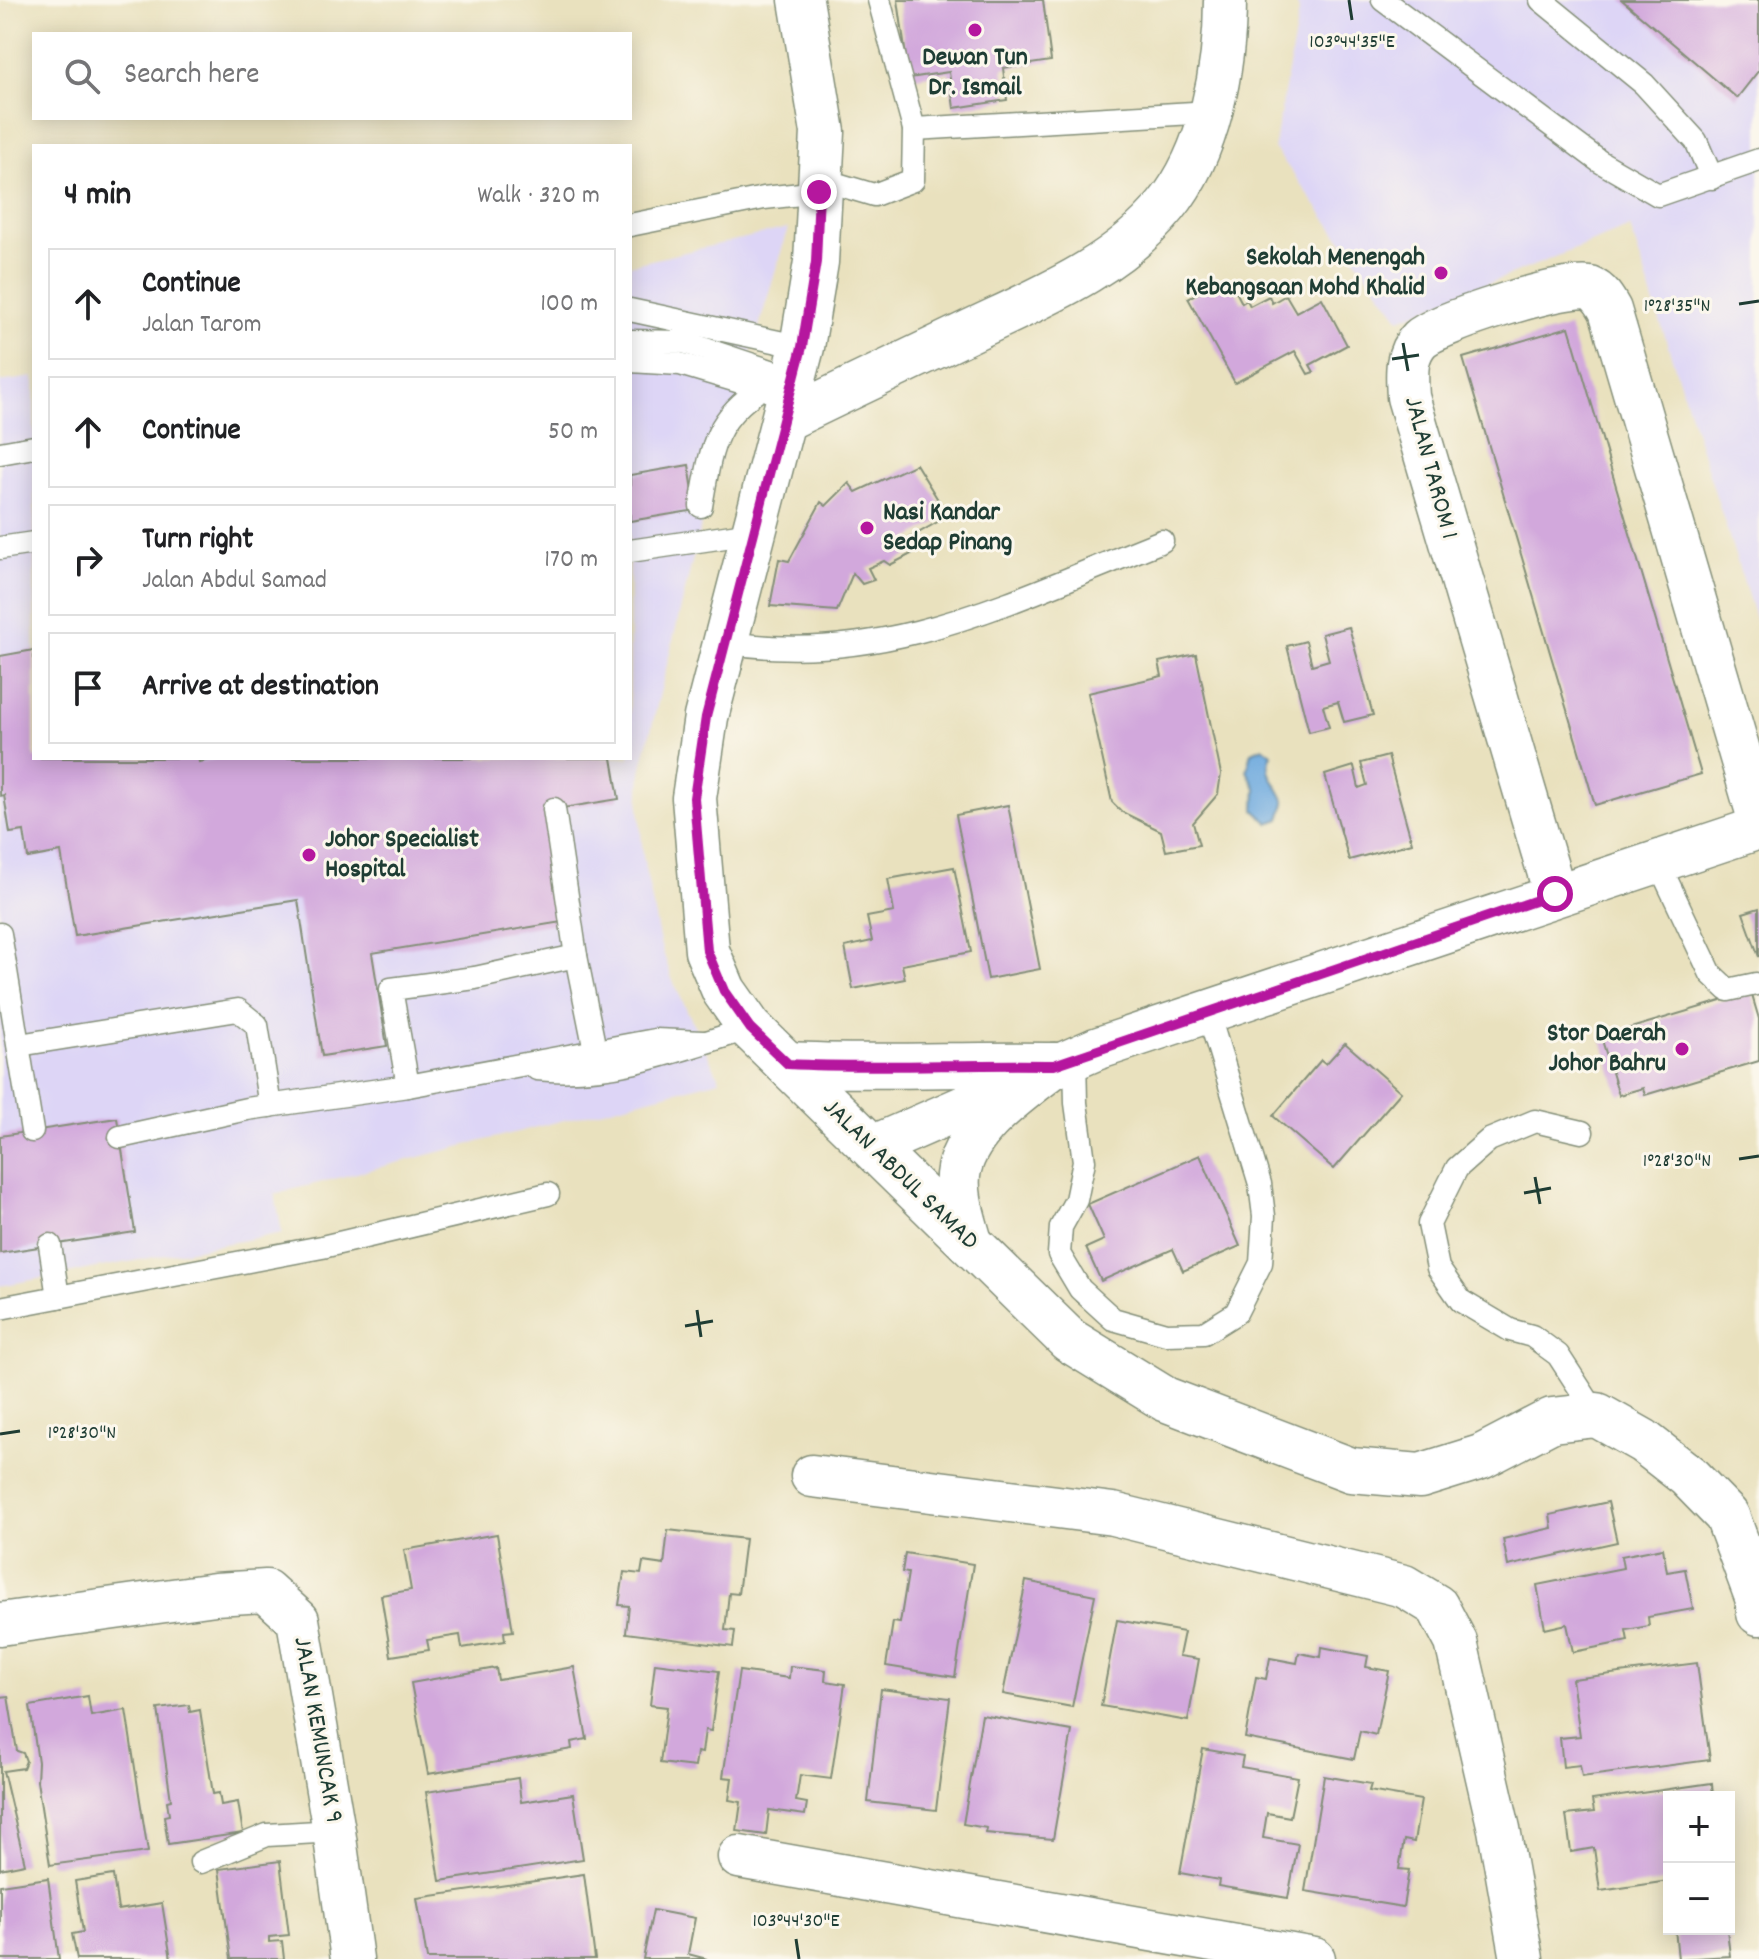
<!DOCTYPE html>
<meta charset="utf-8">
<style>
:root{--surface:#fff;--page:#f6f6f6;--text:#202124;--muted:#757577;--line:#e0e0e0}
body{margin:0;font-family:Dekko,sans-serif;background:var(--page);color:var(--text)}
.controls{position:absolute;right:24px;bottom:24px;display:grid;overflow:hidden;border-radius:0px;box-shadow:0 4px 20px #0003}
.controls button{width:72px;height:72px;display:grid;place-items:center;padding:0;border:0;border-bottom:2px solid var(--line);background:var(--surface);color:var(--text);font:40px sans-serif}
.stop{position:absolute;width:24px;height:24px;margin:-18px;border:6px solid #b5179e;border-radius:50%;background:#fff}
.stop.end{background:#b5179e;border-color:#fff;box-shadow:0 2px 8px #0008}
.list{margin:0;padding:0;list-style:none}
h2{display:flex;justify-content:space-between;align-items:center;height:104px;margin:0;padding:0 32px;font-size:34px}
h2 small{font-size:26px;font-weight:400;color:var(--muted)}
.list li{display:grid;grid-template-columns:52px 1fr auto;gap:24px;align-items:center;box-sizing:border-box;height:112px;margin:0 16px 16px;padding:0 16px;border:2px solid var(--line);border-radius:0px}
.list b{display:block;font-size:30px;white-space:nowrap}
.list p{margin:0;font-size:26px;white-space:nowrap;color:var(--muted)}
.list em{font-size:26px;font-style:normal;color:var(--muted)}
.icon{flex:none;width:44px;height:44px;fill:none;stroke:currentColor;stroke-width:2;stroke-linecap:round;stroke-linejoin:round}
.map{position:relative;flex:none;width:1759px;height:1959px;overflow:hidden}
.search{position:absolute;background:var(--surface);box-shadow:0 4px 20px #0003;left:32px;top:32px;width:600px;height:88px;display:flex;align-items:center;gap:20px;box-sizing:border-box;padding:0 28px;border-radius:0px;color:var(--muted);font-size:30px}
.panel{position:absolute;background:var(--surface);box-shadow:0 4px 20px #0003;left:32px;top:144px;width:600px;height:616px;border-radius:0px}
.map>svg:first-child{display:block}
.built{fill:#ddd5f6}
.water{fill:#6da9de;stroke:#467389;stroke-width:2}
.building{fill:#d2a8dc}
.lines{fill:none;stroke-linecap:round;stroke-linejoin:round}
.lane-casing{stroke:#848f79;stroke-width:25}
.street-casing{stroke:#848f79;stroke-width:45}
.secondary-casing{stroke:#848f79;stroke-width:47}
.lane{stroke:#fff;stroke-width:22}
.street{stroke:#fff;stroke-width:42}
.secondary{stroke:#fff;stroke-width:44}
.route{stroke:#b5179e;stroke-width:10}
.ticks{fill:none;stroke:#1f3d34;stroke-width:3}
.poi-dot{fill:#b5179e;stroke:#fbf7ec;stroke-width:3}
.labels{text-anchor:middle;dominant-baseline:central;stroke-width:6;stroke-linejoin:round;paint-order:stroke}
.poi-label{font-size:26px;font-weight:bold;fill:#1f3d34;stroke:#fbf7ec;text-anchor:end}
.street-label{font-size:26px;fill:#1f3d34;stroke:#fbf7ec}
.ticks-label{font-size:20px;text-anchor:middle;fill:#1f3d34;stroke:#fbf7ec;stroke-width:6;stroke-linejoin:round;paint-order:stroke}
</style>
<div class="map">
<svg width="1759" height="1959" viewBox="0 0 1759 1959">
<rect width="100%" height="100%" fill="#fbf7ec"/>
<filter id="ink" filterUnits="userSpaceOnUse"><feTurbulence type="fractalNoise" baseFrequency=".0125" numOctaves="2"/><feDisplacementMap in="SourceGraphic" scale="16" xChannelSelector="R" yChannelSelector="G"/><feConvolveMatrix kernelMatrix="1 2 1 2 8 2 1 2 1" color-interpolation-filters="sRGB"/></filter>
<filter id="wash" filterUnits="userSpaceOnUse"><feTurbulence type="fractalNoise" baseFrequency=".006" numOctaves="4" result="noise"/><feDisplacementMap in="SourceGraphic" scale="32" xChannelSelector="R" yChannelSelector="G"/><feGaussianBlur stdDeviation="1.8" result="paint"/><feColorMatrix in="noise" values="0 0 0 0 0 0 0 0 0 0 0 0 0 0 0 0 0 1.4 0 .05"/><feComposite in="paint" operator="in"/></filter>
<g filter="url(#wash)">
<rect width="100%" height="100%" fill="#e9e1be"/>
<g class="built">
<path d="M1296 0H1759V630L1630 227 1400 319 1274 148 1299 12Z"/>
<path d="M788 228 704 513 641 771 639 808 643 856 660 943 672 979 720 1080 275 1194 282 1233 0 1286V382L34 377V758H630V265Z"/>
</g>
<path class="water" d="M1263 747 1272 754C1262 776 1279 783 1285 803L1280 819 1269 823 1255 810 1256 788 1247 771 1252 752Z"/>
<g id="blocks">
<g class="building">
<path d="M898 0H1043L1051 61 1003 68 1007 100 954 108 949 72 909 78Z"/>
<path d="M1622 0H1759V70L1737 98Z"/>
<path d="M1223 280 1229 290 1234 288 1242 303 1247 300 1250 306 1269 296 1272 303 1286 295 1296 312 1322 298 1347 345 1310 365 1314 372 1308 374 1295 351 1235 383 1188 298Z"/>
<path d="M1569 327 1701 774 1595 805 1463 358Z"/>
<path d="M916 464 948 516 908 539 915 552 890 565 884 561 868 568 874 580 862 584 853 573 837 611 770 606 779 559 789 561 821 502 826 506 849 483 856 492Z"/>
<path d="M689 465 696 510 630 521V475Z"/>
<path d="M1349 627 1373 715 1344 722 1338 702 1323 706 1329 727 1309 732 1287 646 1306 641 1312 665 1329 660 1322 634Z"/>
<path d="M34 650V758H198L199 762 221 758H612L619 799 550 810 568 921 372 953 387 1046 322 1056 298 900 75 936 61 852 28 858 24 831 10 833 4 795 0 796V656Z"/>
<path d="M1196 654 1221 774 1218 794 1193 823 1199 845 1166 851 1161 831 1122 812 1112 802 1088 693 1162 676 1159 662Z"/>
<path d="M1388 756 1412 843 1349 860 1325 775 1354 766 1359 788 1367 785 1361 763Z"/>
<path d="M1008 805 1040 969 988 979 956 815Z"/>
<path d="M954 867 971 952 902 965 905 979 853 989 845 947 872 941 867 917 894 912 888 879Z"/>
<path d="M1759 908V957L1743 913Z"/>
<path d="M1751 992 1759 1019V1061L1645 1095 1643 1088 1619 1095 1601 1037Z"/>
<path d="M1345 1043 1401 1092 1334 1169 1273 1116 1321 1060 1326 1064Z"/>
<path d="M117 1118 135 1232 0 1253V1136Z"/>
<path d="M1200 1155 1240 1246 1183 1271 1173 1249 1101 1281 1086 1248 1104 1240 1088 1204Z"/>
<path d="M1608 1502 1617 1542 1508 1566 1503 1539 1552 1528 1550 1515Z"/>
<path d="M668 1530 745 1539 738 1594 729 1593 725 1630 735 1631 733 1647 626 1633 629 1606 619 1605 624 1572 641 1574 643 1562 664 1565Z"/>
<path d="M497 1534 513 1631 504 1632 505 1641 462 1648 460 1635 427 1640 429 1650 391 1656 381 1595 411 1590 404 1550Z"/>
<path d="M1663 1548 1667 1572 1685 1569 1693 1609 1648 1617 1649 1626 1626 1630 1628 1641 1573 1652 1567 1624 1545 1629 1537 1585 1623 1568 1621 1556Z"/>
<path d="M905 1553 973 1564 955 1677 886 1666 893 1622 900 1623 908 1573 902 1572Z"/>
<path d="M1026 1581 1095 1595 1072 1707 1003 1694Z"/>
<path d="M1117 1620 1184 1632 1179 1656 1199 1659 1188 1721 1101 1706Z"/>
<path d="M1322 1647 1368 1656 1366 1667 1389 1671 1376 1735 1360 1731 1354 1759 1245 1738 1256 1677 1266 1679 1270 1658 1297 1663 1299 1653 1321 1657Z"/>
<path d="M655 1663 719 1671 711 1731 705 1730 702 1753 697 1752 695 1767 660 1763 667 1707 650 1705Z"/>
<path d="M1697 1663 1710 1760 1582 1777 1580 1765 1563 1767 1560 1738 1580 1736 1572 1679Z"/>
<path d="M790 1666 826 1670 825 1681 845 1684 831 1779 800 1775 796 1801 807 1803 805 1815 769 1810 766 1835 737 1831 741 1802 729 1800 732 1778 723 1777 739 1671 789 1678Z"/>
<path d="M574 1667 587 1739 571 1742 572 1749 428 1774 411 1683 496 1668 498 1680Z"/>
<path d="M881 1689 950 1698 936 1810 868 1802Z"/>
<path d="M8 1696 17 1751 23 1753 26 1761 23 1768 3 1771 25 1864 0 1869V1697Z"/>
<path d="M88 1696 91 1716 126 1710 148 1852 50 1865 37 1781 38 1762 30 1706Z"/>
<path d="M189 1705 190 1712 200 1710 213 1794 219 1793 221 1805 238 1802 243 1833 168 1844 164 1816 169 1815 167 1801 171 1800 158 1709Z"/>
<path d="M982 1715 1072 1731 1053 1839 986 1833 987 1828 963 1824Z"/>
<path d="M1203 1749 1243 1756 1241 1767 1298 1777 1290 1817 1267 1813 1263 1838 1298 1844 1288 1898 1218 1886 1219 1880 1180 1873Z"/>
<path d="M1324 1776 1371 1784 1369 1791 1421 1800 1414 1842 1404 1840 1399 1869 1409 1870 1403 1907 1305 1891Z"/>
<path d="M518 1778 521 1802 573 1794 583 1859 440 1881 426 1792Z"/>
<path d="M1712 1783 1713 1797H1669V1881L1600 1891 1594 1848 1571 1852 1566 1815 1594 1812 1592 1800Z"/>
<path d="M280 1861 289 1935 269 1937V1942L282 1941 284 1959H231L219 1869Z"/>
<path d="M584 1874 595 1959H427L417 1898Z"/>
<path d="M113 1875 118 1910 162 1903 171 1959H77L72 1934 83 1932 75 1881Z"/>
<path d="M48 1878 59 1959H0V1885Z"/>
<path d="M653 1910 695 1918 688 1954 707 1959H643Z"/>
<path d="M1675 1929H1727L1730 1956 1678 1959Z"/>
</g>
</g>
</g>
<g filter="url(#ink)">
<use href="#blocks" fill-opacity="0" stroke="#848f79" stroke-width="2"/>
<g class="lines">
<g class="lane-casing">
<g id="lane">
<path d="M1383 0 1599 161 1658 195 1759 160"/>
<path d="M1541 0 1644 84 1696 141 1712 178"/>
<path d="M914 129 1211 112"/>
<path d="M820 179 874 195 913 180 914 129 879 0"/>
<path d="M630 225 764 198 819 192"/>
<path d="M630 310 802 347"/>
<path d="M630 341 684 342 792 378"/>
<path d="M630 361 680 364 787 396"/>
<path d="M0 453 34 447"/>
<path d="M701 506C711 451 712 420 762 388"/>
<path d="M0 548 34 543"/>
<path d="M630 551 752 533"/>
<path d="M724 642C885 669 1017 598 1162 541"/>
<path d="M554 809 576 956 595 1050"/>
<path d="M1657 860 1711 974 1728 990 1756 984"/>
<path d="M0 934 32 1131"/>
<path d="M576 956 475 978 391 989 408 1086 655 1040 703 1042"/>
<path d="M19 1045 238 1010 257 1025 270 1106"/>
<path d="M1075 1057 1076 1103 1084 1161 1076 1200 1061 1227 1059 1254 1080 1289 1113 1319 1166 1334 1204 1333 1236 1313 1261 1263 1264 1216 1260 1184 1208 1013"/>
<path d="M537 1069C611 1077 681 1050 750 1028"/>
<path d="M1582 1132 1535 1121 1489 1140 1457 1168 1429 1224 1438 1268 1461 1301 1510 1330 1532 1336 1558 1355 1597 1415"/>
<path d="M120 1137 247 1109 408 1086"/>
<path d="M50 1245 58 1297"/>
<path d="M0 1308 322 1247 548 1194"/>
<path d="M201 1862 267 1835 334 1831"/>
</g>
</g>
<g class="street-casing">
<g id="street">
<path d="M783 421C844 391 906 362 968 332 1037 299 1116 268 1166 206 1210 152 1225 68 1225 0"/>
<path d="M1555 894 1408 397C1407 377 1404 355 1420 339 1437 323 1568 281 1590 288 1600 292 1605 301 1610 310L1759 819"/>
<path d="M872 1147 1096 1049 1759 828"/>
<path d="M812 1476 1113 1514 1404 1586 1437 1606 1456 1642 1499 1829 1522 1959"/>
<path d="M0 1624 215 1594 266 1591 298 1620 334 1831 352 1959"/>
<path d="M739 1857 1314 1959"/>
</g>
</g>
<g class="secondary-casing">
<g id="secondary">
<path d="M801 0 823 132 816 262 802 347 706 717 694 798 707 951 724 991 750 1028 1069 1340 1165 1399 1351 1470 1420 1476 1481 1457 1552 1420 1597 1415 1643 1441 1688 1476 1727 1516 1757 1597 1759 1613"/>
<path d="M788 1064C877 1069 965 1063 1054 1065"/>
<path d="M970 1242C964 1220 954 1192 959 1169 970 1124 1021 1092 1054 1065"/>
</g>
</g>
<use href="#lane" class="lane"/>
<use href="#street" class="street"/>
<use href="#secondary" class="secondary"/>
</g>
</g>
<g class="lines" filter="url(#ink)">
<path class="route" d="M819 192 816 262 802 347 706 717 694 798 707 951 724 991 750 1028 788 1064C877 1069 965 1063 1054 1065L1555 894"/>
</g>
<path class="ticks" d="M1349 0 1352 20M1739 304 1759 301M1403 343 1408 371M1392 359 1419 355M1739 1159 1759 1156M1535 1177 1540 1204M1524 1193 1551 1188M697 1310 701 1337M685 1326 713 1321M0 1434 20 1431M796 1939 799 1959"/>
<g class="poi-dot">
<circle cx="975" cy="30" r="8"/>
<circle cx="1441" cy="273" r="8"/>
<circle cx="867" cy="528" r="8"/>
<circle cx="309" cy="855" r="8"/>
<circle cx="1682" cy="1049" r="8"/>
</g>
<g class="labels">
<g class="poi-label">
<text x="975" y="58" text-anchor="middle">Dewan Tun<tspan x="975" dy="30">Dr. Ismail</tspan></text>
<text x="1425" y="258">Sekolah Menengah<tspan x="1425" dy="30">Kebangsaan Mohd Khalid</tspan></text>
<text x="883" y="513" text-anchor="start">Nasi Kandar<tspan x="883" dy="30">Sedap Pinang</tspan></text>
<text x="325" y="840" text-anchor="start">Johor Specialist<tspan x="325" dy="30">Hospital</tspan></text>
<text x="1666" y="1034">Stor Daerah<tspan x="1666" dy="30">Johor Bahru</tspan></text>
</g>
<g class="street-label">
<text transform="translate(1430 468) rotate(75)">JALAN TAROM 1</text>
<text transform="translate(900 1175) rotate(44)">JALAN ABDUL SAMAD</text>
<text transform="translate(317 1730) rotate(80)">JALAN KEMUNCAK 9</text>
</g>
</g>
<g class="ticks-label">
<text x="1352" y="47">103°44'35"E</text>
<text x="1677" y="311">1°28'35"N</text>
<text x="1677" y="1166">1°28'30"N</text>
<text x="82" y="1438">1°28'30"N</text>
<text x="796" y="1926">103°44'30"E</text>
</g>
</svg>
<div class="controls">
<button>+</button>
<button>−</button>
</div>
<div class="stop" style="left:1555px;top:894px"></div>
<div class="stop end" style="left:819px;top:192px"></div>
<div class="search"><svg class="icon" aria-label="search" viewBox="0 0 24 24"><circle cx="10" cy="10" r="6"/><path d="M15 15l6 6"/></svg>Search here</div>
<section class="panel">
<h2>4 min<small>Walk · 320 m</small></h2>
<ul class="list">
<li><svg class="icon" aria-label="ahead" viewBox="0 0 24 24"><path d="M12 20V5M6 11l6-6 6 6"/></svg><div><b>Continue</b><p>Jalan Tarom</p></div><em>100 m</em></li>
<li><svg class="icon" aria-label="ahead" viewBox="0 0 24 24"><path d="M12 20V5M6 11l6-6 6 6"/></svg><div><b>Continue</b></div><em>50 m</em></li>
<li><svg class="icon" aria-label="right" viewBox="0 0 24 24"><path d="M7 20v-9h11M14 6l5 5-5 5"/></svg><div><b>Turn right</b><p>Jalan Abdul Samad</p></div><em>170 m</em></li>
<li><svg class="icon" aria-label="arrive" viewBox="0 0 24 24"><path d="M6 21V4h12l-3 4 3 4H6"/></svg><div><b>Arrive at destination</b></div></li>
</ul>
</section>
</div>
